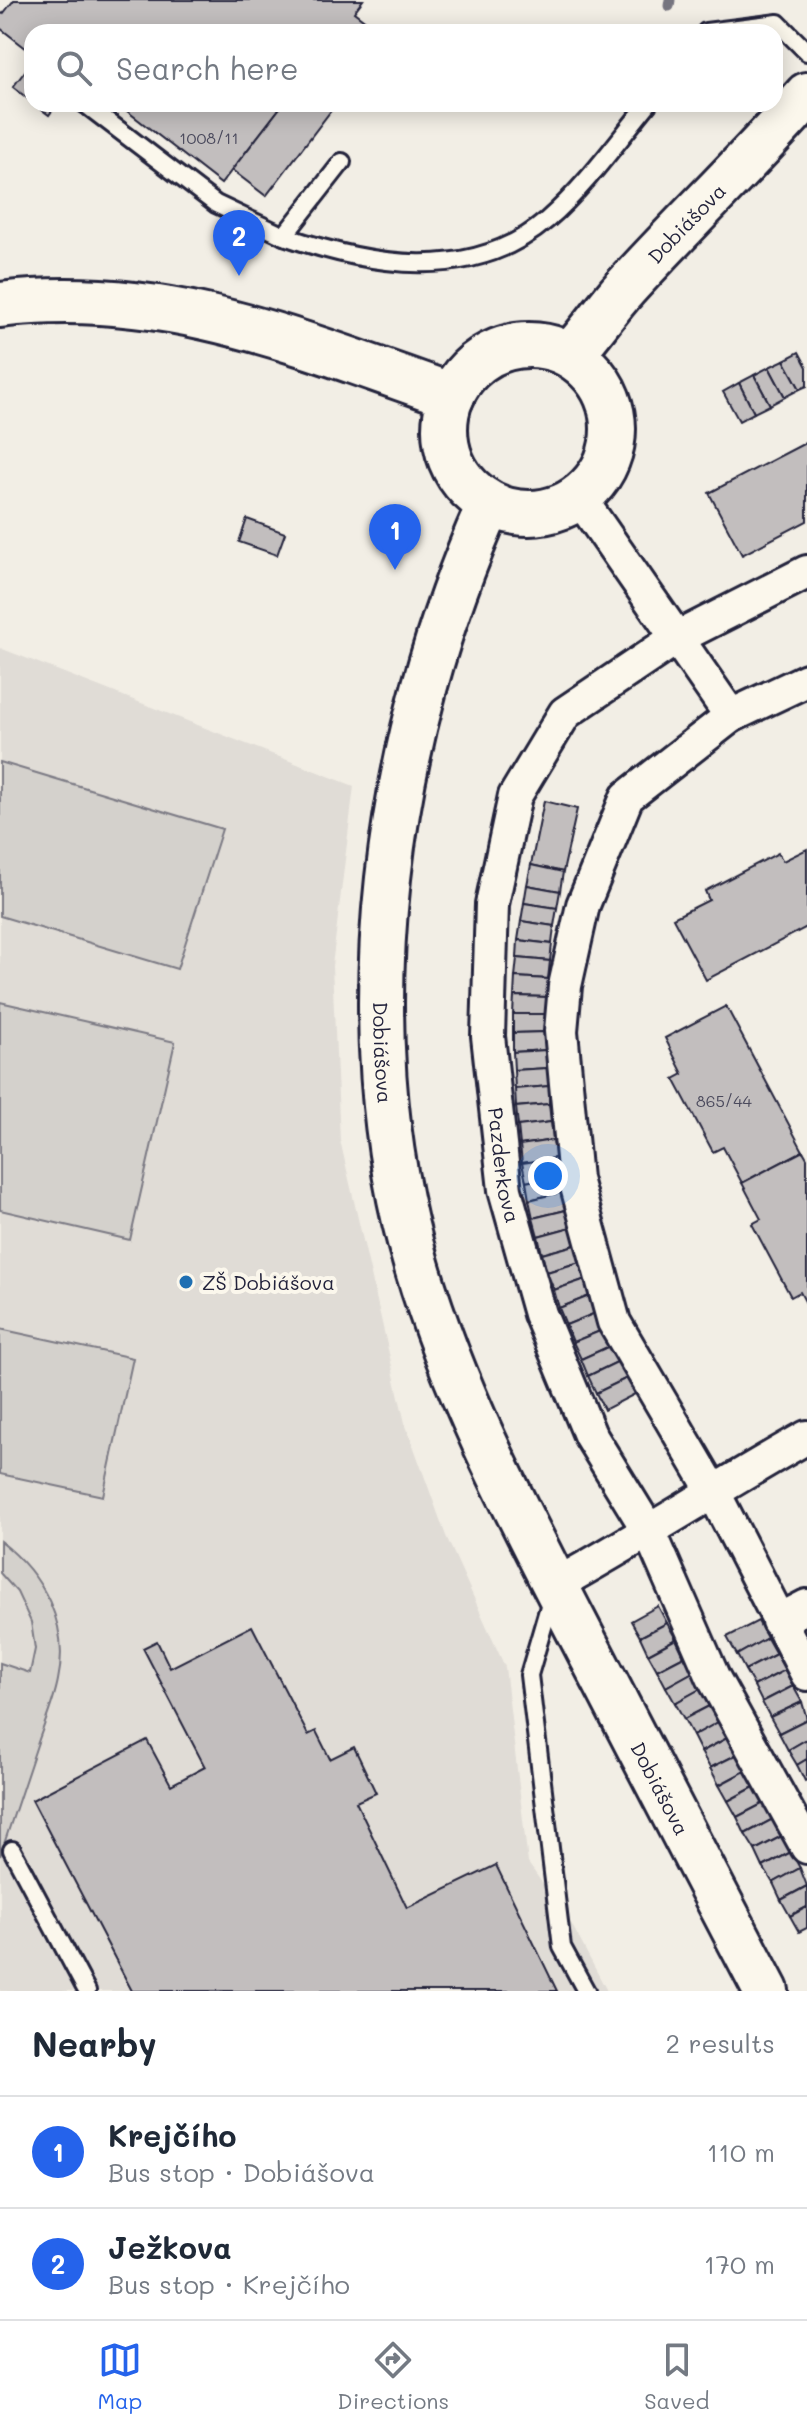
<!DOCTYPE html>
<meta charset="utf-8">
<style>
:root{--surface:#fff;--page:#f2f2f3;--text:#1f2937;--muted:#747a83;--line:#e0e1e3;--accent:#2563eb}
body{margin:0;font-family:Mali,sans-serif;background:var(--page);color:var(--text)}
.you{position:absolute;left:548px;top:1176px;width:28px;height:28px;margin:-20px;border:6px solid #fff;border-radius:50%;background:#1a73e8;box-shadow:0 0 0 12px #1a73e833}
.badge{display:grid;place-items:center;width:52px;height:52px;border-radius:50%;background:var(--accent);color:#fff;font-size:26px;font-weight:700}
.pin{position:absolute;translate:-50% -66px;filter:drop-shadow(0 2px 4px #0008)}
.pin::after{content:'';position:absolute;top:42px;width:28px;height:24px;background:inherit;clip-path:polygon(0 0,100% 0,50% 100%)}
.list{margin:0;padding:0;list-style:none}
h2{display:flex;justify-content:space-between;align-items:center;height:104px;margin:0;padding:0 32px;font-size:34px}
h2 small{font-size:26px;font-weight:400;color:var(--muted)}
.list li{display:grid;grid-template-columns:52px 1fr auto;gap:24px;align-items:center;box-sizing:border-box;height:112px;padding:0 32px;border-top:2px solid var(--line)}
.list b{display:block;font-size:30px;white-space:nowrap}
.list p{margin:0;font-size:26px;white-space:nowrap;color:var(--muted)}
.list em{font-size:26px;font-style:normal;color:var(--muted)}
.icon{flex:none;width:44px;height:44px;fill:none;stroke:currentColor;stroke-width:2;stroke-linecap:round;stroke-linejoin:round}
.map{position:relative;flex:none;width:807px;height:1991px;overflow:hidden}
.search{position:absolute;background:var(--surface);box-shadow:0 4px 20px #0003;left:24px;right:24px;top:24px;height:88px;display:flex;align-items:center;gap:20px;box-sizing:border-box;padding:0 28px;border-radius:24px;color:var(--muted);font-size:30px}
.sheet{height:328px;background:var(--surface)}
nav{display:flex;justify-content:space-around;align-items:center;box-sizing:border-box;height:112px;border-top:2px solid var(--line);background:var(--surface);font-size:22px;color:var(--muted)}
nav a{display:grid;justify-items:center;gap:4px}
nav .on{color:var(--accent)}
.map>svg:first-child{display:block}
.built{fill:#e0dcd6}
.pitch{fill:#d4d1cc;stroke:#7b7a84;stroke-width:2}
.lines{fill:none;stroke-linecap:round;stroke-linejoin:round}
.stream{stroke:#76747f;stroke-width:11}
.building{fill:#c2bebe;stroke:#22223b;stroke-width:2}
.lane-casing{stroke:#22223b;stroke-width:22}
.street-casing{stroke:#22223b;stroke-width:38}
.secondary-casing{stroke:#22223b;stroke-width:50}
.lane{stroke:#fbf7ec;stroke-width:16}
.street{stroke:#fbf7ec;stroke-width:32}
.secondary{stroke:#fbf7ec;stroke-width:44}
.poi-dot{fill:#1f6fb2;stroke:#fbf7ec;stroke-width:3}
.labels{text-anchor:middle;dominant-baseline:central;stroke-width:8;stroke-linejoin:round;paint-order:stroke}
.number-label{font-size:16px;fill:#4a495c}
.street-label{font-size:20px;fill:#22223b;stroke:#fbf7ec}
.poi-label{font-size:20px;fill:#22223b;stroke:#fbf7ec;text-anchor:start}
</style>
<div class="map">
<svg width="807" height="1991" viewBox="0 0 807 1991">
<rect width="100%" height="100%" fill="#f2eee5"/>
<filter id="ink" filterUnits="userSpaceOnUse"><feTurbulence type="fractalNoise" baseFrequency=".0125" numOctaves="2"/><feDisplacementMap in="SourceGraphic" scale="16" xChannelSelector="R" yChannelSelector="G"/><feConvolveMatrix kernelMatrix="1 2 1 2 8 2 1 2 1" color-interpolation-filters="sRGB"/></filter>
<g filter="url(#ink)">
<path class="built" d="M0 648 354 786 332 966 340 1140 405 1423 446 1536 505 1667 528 1863 572 1925 607 1991H0Z"/>
<g class="pitch">
<path d="M0 762 222 829 177 969 0 916Z"/>
<path d="M0 1002 175 1042 130 1240 0 1210Z"/>
<path d="M0 1329 133 1358 103 1496 0 1474Z"/>
<path d="M0 1541C43 1574 70 1624 58 1680 54 1702 44 1724 37 1745 25 1782 12 1819 0 1856V1663L30 1673 35 1649 31 1622 17 1592 0 1573Z"/>
</g>
<g class="lines">
<path class="stream" d="M669 6 670 0"/>
</g>
<g class="building">
<path d="M14 0H363L354 12 380 32H32V53L0 28V12L3 14Z"/>
<path d="M32 62V102L13 87Z"/>
<path d="M34 104H57L49 115Z"/>
<path d="M118 104H283L221 184Z"/>
<path d="M283 104H336L266 196 232 170Z"/>
<path d="M799 352 807 367V386L800 389 784 360Z"/>
<path d="M784 360 800 389 785 397 769 367Z"/>
<path d="M769 367 785 397 770 405 754 375Z"/>
<path d="M754 375 770 405 754 413 739 383Z"/>
<path d="M739 383 754 413 739 421 723 392Z"/>
<path d="M807 442V521L742 555 709 493Z"/>
<path d="M247 519 285 533 277 555 239 542Z"/>
<path d="M544 801 577 809 563 872 531 865Z"/>
<path d="M807 849V927L706 980 673 918 709 900 705 891 778 853 783 861Z"/>
<path d="M531 865 563 872 560 891 527 885Z"/>
<path d="M527 885 560 891 557 908 524 903Z"/>
<path d="M524 903 557 908 554 926 521 921Z"/>
<path d="M521 921 554 926 552 944 518 940Z"/>
<path d="M518 940 552 944 550 961 517 958Z"/>
<path d="M517 958 550 961 548 979 515 977Z"/>
<path d="M515 977 548 979V997L514 996Z"/>
<path d="M514 996 548 997 547 1014H513Z"/>
<path d="M726 1006 803 1151 742 1183 723 1147 713 1152 674 1079 683 1074 665 1038Z"/>
<path d="M513 1014H547L546 1032 513 1033Z"/>
<path d="M546 1032 547 1050 513 1052V1033Z"/>
<path d="M547 1050 548 1068 514 1070 513 1052Z"/>
<path d="M548 1068 549 1086 515 1089 514 1070Z"/>
<path d="M549 1086V1104L516 1107 515 1089Z"/>
<path d="M549 1104 551 1122 518 1126 516 1107Z"/>
<path d="M551 1122 553 1140 520 1145 518 1126Z"/>
<path d="M553 1140 556 1158 522 1163 520 1145Z"/>
<path d="M803 1151 807 1158V1305L800 1292 791 1297 752 1224 761 1219 742 1183Z"/>
<path d="M556 1158 559 1175 526 1182 522 1163Z"/>
<path d="M559 1175 562 1192 529 1200 526 1182Z"/>
<path d="M562 1192 566 1210 533 1218 529 1200Z"/>
<path d="M566 1210 571 1227 538 1236 533 1218Z"/>
<path d="M571 1227 575 1245 542 1254 538 1236Z"/>
<path d="M575 1245 580 1262 547 1272 542 1254Z"/>
<path d="M580 1262 586 1279 554 1290 547 1272Z"/>
<path d="M586 1279 592 1295 559 1308 554 1290Z"/>
<path d="M592 1295 598 1312 566 1325 559 1308Z"/>
<path d="M598 1312 605 1329 573 1342 566 1325Z"/>
<path d="M605 1329 612 1345 581 1359 573 1342Z"/>
<path d="M612 1345 619 1361 588 1376 581 1359Z"/>
<path d="M619 1361 627 1378 596 1393 588 1376Z"/>
<path d="M627 1378 635 1394 604 1410 596 1393Z"/>
<path d="M658 1606 667 1623 640 1637 631 1621Z"/>
<path d="M758 1621 767 1638 737 1655 727 1637Z"/>
<path d="M667 1623 676 1639 648 1654 640 1637Z"/>
<path d="M252 1626 308 1735 316 1731 330 1759 354 1747 376 1793 356 1802 407 1908 496 1865 557 1991H132L32 1800 147 1740 171 1785 205 1767 143 1648 157 1641 170 1668Z"/>
<path d="M767 1638 776 1654 745 1670 737 1655Z"/>
<path d="M676 1639 684 1656 657 1670 648 1654Z"/>
<path d="M776 1654 785 1670 754 1686 745 1670Z"/>
<path d="M684 1656 693 1672 666 1687 657 1670Z"/>
<path d="M785 1670 793 1686 762 1702 754 1686Z"/>
<path d="M693 1672 702 1688 675 1703 666 1687Z"/>
<path d="M793 1686 802 1702 770 1717 762 1702Z"/>
<path d="M702 1688 711 1705 684 1719 675 1703Z"/>
<path d="M802 1702 807 1719 779 1733 770 1717Z"/>
<path d="M711 1705 720 1721 693 1736 684 1719Z"/>
<path d="M807 1719V1739L788 1750 779 1733Z"/>
<path d="M720 1721 729 1737 701 1752 693 1736Z"/>
<path d="M729 1737 738 1754 710 1768 701 1752Z"/>
<path d="M807 1739V1759L797 1765 788 1750Z"/>
<path d="M738 1754 747 1770 719 1785 710 1768Z"/>
<path d="M807 1759V1780L805 1781 797 1765Z"/>
<path d="M747 1770 756 1786 728 1801 719 1785Z"/>
<path d="M756 1786 764 1803 737 1817 728 1801Z"/>
<path d="M764 1803 773 1819 745 1834 737 1817Z"/>
<path d="M773 1819 782 1836 755 1850 745 1834Z"/>
<path d="M782 1836 791 1852 763 1867 755 1850Z"/>
<path d="M791 1852 800 1868 773 1883 763 1867Z"/>
<path d="M800 1868 807 1886 781 1900 773 1883Z"/>
<path d="M807 1886V1907L790 1916 781 1900Z"/>
<path d="M807 1907V1928L799 1932 790 1916Z"/>
</g>
<g class="lines">
<g class="lane-casing">
<g id="lane">
<path d="M706 32 778 23 807 52"/>
<path d="M85 104 216 204 284 236"/>
<path d="M342 162 284 236C368 265 471 285 547 220 585 187 616 143 648 104"/>
<path d="M552 1596 529 1675 562 1947 586 1991"/>
<path d="M12 1850 87 1991"/>
</g>
</g>
<g class="street-casing">
<g id="street">
<path d="M579 497 731 716 807 680"/>
<path id="s1" d="M807 572 675 639 565 713 515 796 492 904 488 1036 505 1190 540 1314 590 1435 650 1533 713 1677 807 1847"/>
<path d="M731 716 627 797 583 905 565 986 561 1031 575 1179 614 1322 713 1491 807 1674"/>
<path d="M555 1585C640 1538 722 1485 807 1437"/>
<path d="M778 1621 807 1606"/>
</g>
</g>
<g class="secondary-casing">
<g id="secondary">
<path d="M0 305C165 285 300 343 452 396"/>
<circle cx="529" cy="429" r="84"/>
<path id="s2" d="M570 355C590 334 606 309 625 288 684 223 748 162 807 95"/>
<path id="s3" d="M490 504C387 732 345 1023 417 1267 453 1389 513 1504 571 1616 635 1741 701 1866 766 1991"/>
</g>
</g>
<use href="#lane" class="lane"/>
<use href="#street" class="street"/>
<use href="#secondary" class="secondary"/>
</g>
</g>
<circle class="poi-dot" cx="186" cy="1282" r="8"/>
<g class="labels">
<g class="number-label">
<text x="209" y="137">1008/11</text>
<text x="724" y="1100">865/44</text>
</g>
<g class="street-label">
<text stroke="none"><textPath href="#s2" startOffset="176">Dobiášova</textPath></text>
<text stroke="none"><textPath href="#s3" startOffset="564">Dobiášova</textPath></text>
<text stroke="none"><textPath href="#s1" startOffset="750">Pazderkova</textPath></text>
<text stroke="none"><textPath href="#s3" startOffset="1358">Dobiášova</textPath></text>
</g>
<g class="poi-label">
<text x="202" y="1282">ZŠ Dobiášova</text>
</g>
</g>
</svg>
<div class="you"></div>
<div class="pin badge" style="left:395px;top:570px">1</div>
<div class="pin badge" style="left:239px;top:276px">2</div>
<div class="search"><svg class="icon" aria-label="search" viewBox="0 0 24 24"><circle cx="10" cy="10" r="6"/><path d="M15 15l6 6"/></svg>Search here</div>
</div>
<section class="sheet">
<h2>Nearby<small>2 results</small></h2>
<ul class="list">
<li><span class="badge">1</span><div><b>Krejčího</b><p>Bus stop · Dobiášova</p></div><em>110 m</em></li>
<li><span class="badge">2</span><div><b>Ježkova</b><p>Bus stop · Krejčího</p></div><em>170 m</em></li>
</ul>
</section>
<nav>
<a class="on"><svg class="icon" aria-label="map" viewBox="0 0 24 24"><path d="M3 6l6-2 6 2 6-2v14l-6 2-6-2-6 2zM9 4v14M15 6v14"/></svg>Map</a>
<a><svg class="icon" aria-label="directions" viewBox="0 0 24 24"><path d="M12 3l9 9-9 9-9-9zM9 14v-3h6M13 9l2 2-2 2"/></svg>Directions</a>
<a><svg class="icon" aria-label="saved" viewBox="0 0 24 24"><path d="M7 4h10v16l-5-4-5 4z"/></svg>Saved</a>
</nav>
